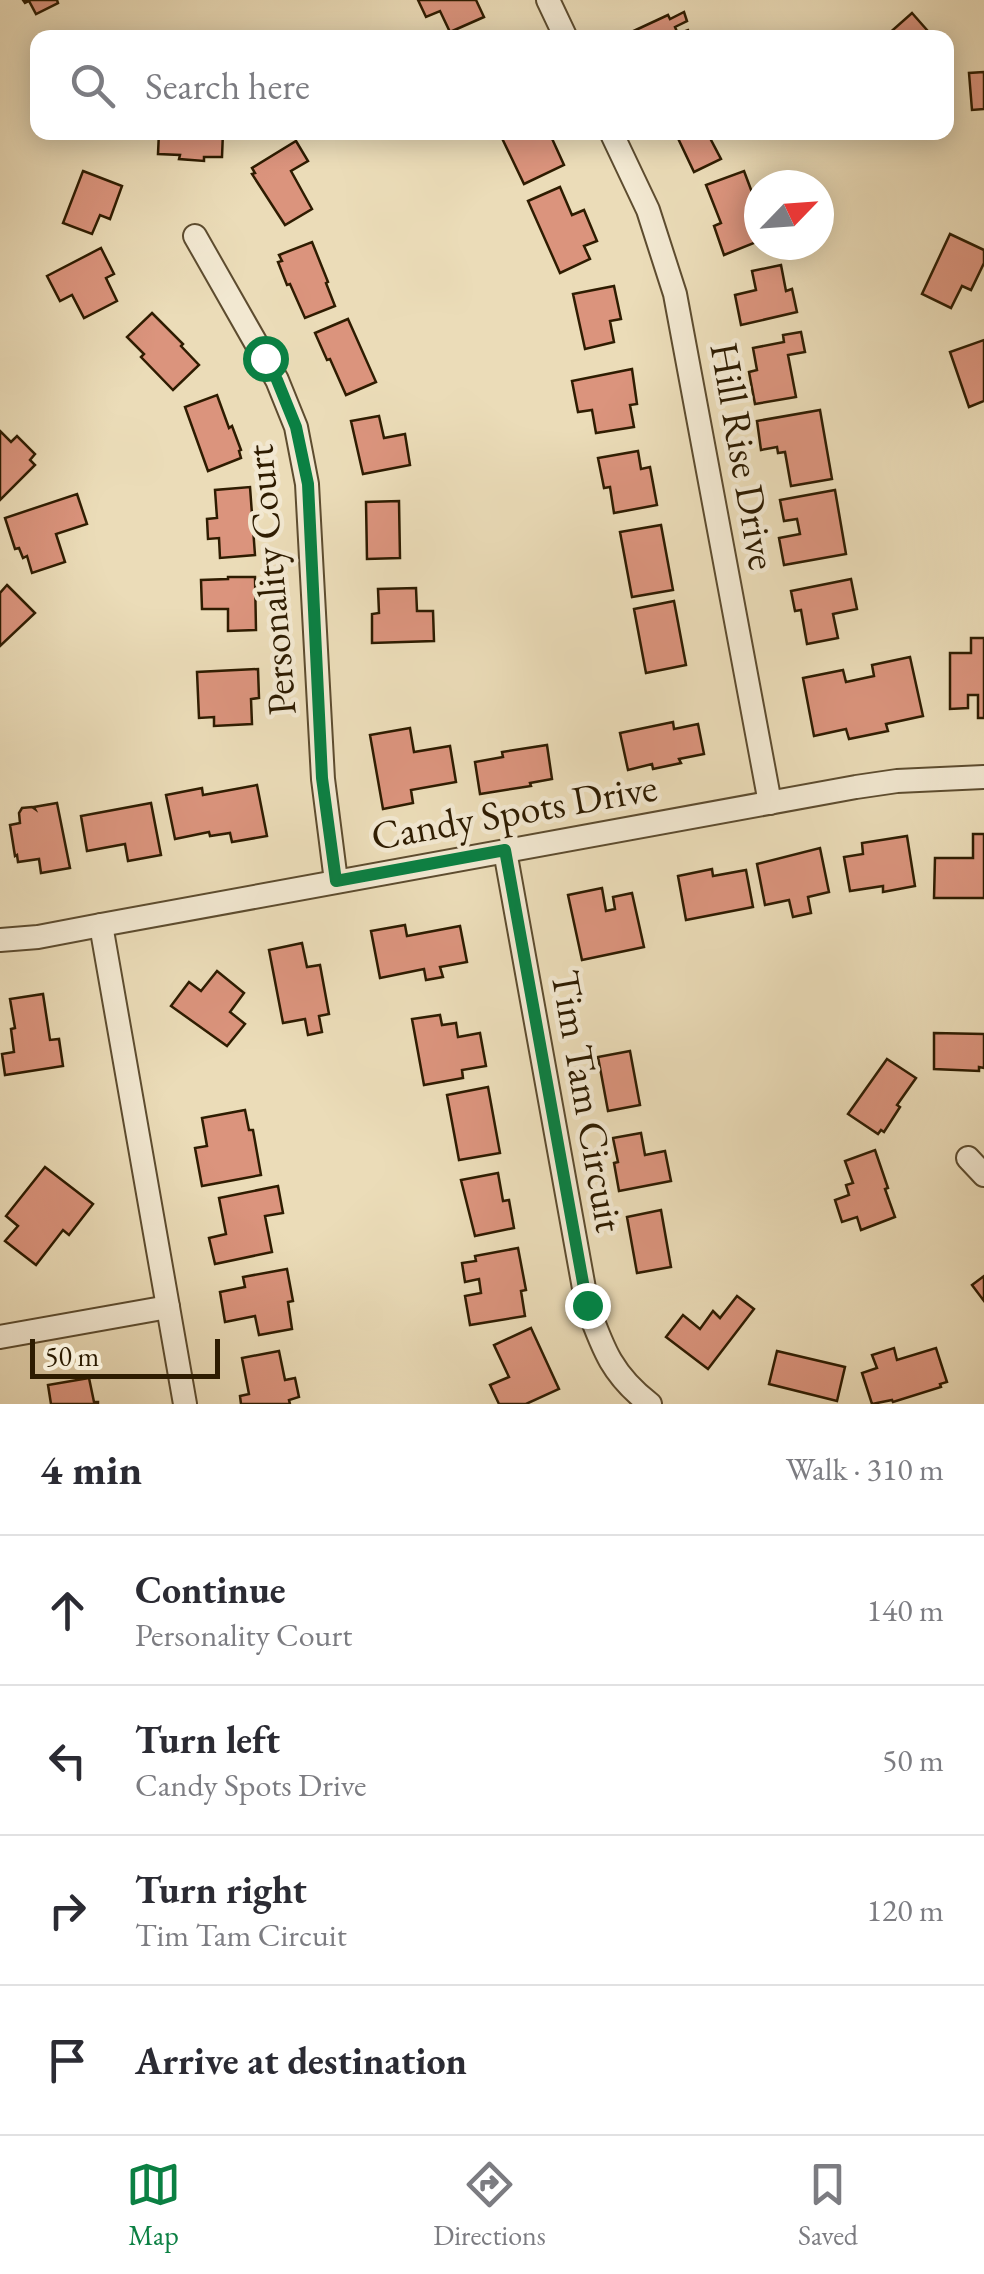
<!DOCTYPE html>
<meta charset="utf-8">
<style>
:root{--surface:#fff;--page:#f2f2f3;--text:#2b2b33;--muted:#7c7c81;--line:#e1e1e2;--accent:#0b8043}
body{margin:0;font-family:"EB Garamond",serif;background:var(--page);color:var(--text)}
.compass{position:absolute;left:744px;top:170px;width:90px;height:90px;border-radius:50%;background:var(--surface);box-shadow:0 5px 25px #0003;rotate:65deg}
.scale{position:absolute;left:30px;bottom:25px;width:190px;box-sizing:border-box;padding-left:10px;border:5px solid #2e1c01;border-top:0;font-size:28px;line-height:35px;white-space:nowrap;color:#2e1c01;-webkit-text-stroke:8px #f2e8d1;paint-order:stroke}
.stop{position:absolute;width:30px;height:30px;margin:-22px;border:8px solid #0b8043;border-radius:50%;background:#fff}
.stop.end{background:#0b8043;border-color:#fff;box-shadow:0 2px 10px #0008}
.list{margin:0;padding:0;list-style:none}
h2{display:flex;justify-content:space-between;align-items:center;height:130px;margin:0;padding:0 40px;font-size:42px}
h2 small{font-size:32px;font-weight:400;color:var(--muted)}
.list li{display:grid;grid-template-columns:65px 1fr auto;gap:30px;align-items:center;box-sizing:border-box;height:150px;padding:0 40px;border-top:2px solid var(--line)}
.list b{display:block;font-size:38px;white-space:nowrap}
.list p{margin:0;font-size:32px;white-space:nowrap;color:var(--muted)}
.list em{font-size:32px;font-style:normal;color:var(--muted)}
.icon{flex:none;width:55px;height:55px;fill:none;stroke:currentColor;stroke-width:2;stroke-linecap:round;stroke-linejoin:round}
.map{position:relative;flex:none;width:984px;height:1404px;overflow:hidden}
.search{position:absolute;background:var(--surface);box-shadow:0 5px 25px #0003;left:30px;right:30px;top:30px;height:110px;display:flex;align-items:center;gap:25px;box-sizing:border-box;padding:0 35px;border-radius:20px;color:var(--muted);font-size:38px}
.sheet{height:730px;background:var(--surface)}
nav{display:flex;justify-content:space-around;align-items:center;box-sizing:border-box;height:140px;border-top:2px solid var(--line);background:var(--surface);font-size:28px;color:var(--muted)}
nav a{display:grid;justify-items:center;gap:5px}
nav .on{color:var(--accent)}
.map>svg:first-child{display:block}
.building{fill:#db947d;stroke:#2e1c01;stroke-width:2.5}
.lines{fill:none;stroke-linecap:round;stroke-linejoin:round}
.minor-casing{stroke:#5d4c2f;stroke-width:26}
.minor{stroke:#f2e8d1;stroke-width:22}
.route{stroke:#0b8043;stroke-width:12}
.labels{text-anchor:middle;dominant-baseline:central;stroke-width:9;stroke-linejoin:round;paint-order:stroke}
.street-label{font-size:40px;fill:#2e1c01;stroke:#f2e8d1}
</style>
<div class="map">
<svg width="984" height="1404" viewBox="0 0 984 1404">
<rect width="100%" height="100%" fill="#ebdcb8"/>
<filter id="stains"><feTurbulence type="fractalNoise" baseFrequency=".002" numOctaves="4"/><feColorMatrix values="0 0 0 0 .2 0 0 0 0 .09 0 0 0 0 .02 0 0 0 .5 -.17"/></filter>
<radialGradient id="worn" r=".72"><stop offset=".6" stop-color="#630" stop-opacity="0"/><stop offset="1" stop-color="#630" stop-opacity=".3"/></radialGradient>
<g class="building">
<path d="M23 0H57L58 3 36 14 29 1 25 3Z"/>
<path d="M418 0H476L484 17 450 32 440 11 426 17Z"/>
<path d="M684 12 687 21 675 27 678 34 688 30 692 38H628L627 34 668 15 670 19Z"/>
<path d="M912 13 934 38H887L886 36Z"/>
<path d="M984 72V109L972 110 969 73Z"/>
<path d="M159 132H223L222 157H204V161L179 159 180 155 158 154Z"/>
<path d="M499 132H549L564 165 524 184Z"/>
<path d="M675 132H715L716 135 710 138 721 159 694 172Z"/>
<path d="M296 141 308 161 291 171 312 209 285 225 252 174 255 173 252 168Z"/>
<path d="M83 171 122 186 110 219 100 215 92 234 63 223Z"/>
<path d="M744 171 759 211V241L724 255 714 226 721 223 706 185Z"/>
<path d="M560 187 572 215 584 210 597 241 584 246 590 259 560 273 528 201Z"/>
<path d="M950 234 984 250V263L971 290 962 286 951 308 922 294Z"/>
<path d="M312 242 328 282 326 283 335 306 305 318 290 284 287 285 278 262 282 261 279 255Z"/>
<path d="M101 248 114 274 106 278 117 301 84 318 72 295 60 301 47 276Z"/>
<path d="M781 265 786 291 792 289 797 312 741 325 735 295 756 290 752 271Z"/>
<path d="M614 286 621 319 610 321 614 342 585 349 573 294Z"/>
<path d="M152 313 183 344 181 346 199 365 173 390 141 357 144 354 127 337Z"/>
<path d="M348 319 376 382 346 395 330 359 327 360 315 333Z"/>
<path d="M801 332 805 352 788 355 796 397 755 404 749 372 757 370 753 348 784 342 783 335Z"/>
<path d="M984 340V401L969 407 950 352Z"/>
<path d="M632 369 637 404 630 405 634 427 596 433 592 410 578 412 572 381Z"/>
<path d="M217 395 229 428 232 426 241 450 239 451 241 458 208 471 185 407Z"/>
<path d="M820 410 832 479 791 486 785 452 778 453 777 447 761 450 757 421Z"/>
<path d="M379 416 384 438 405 434 410 465 363 474 351 421Z"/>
<path d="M0 431 11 442 17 436 35 454 30 460 35 465 0 500Z"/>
<path d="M638 451 641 469 650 467 657 505 614 513 610 487 604 488 598 458Z"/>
<path d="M250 487 255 555 220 558 219 538 208 539 207 519 217 518 215 490Z"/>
<path d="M835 490 846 554 784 565 779 538 800 534 797 519 784 521 780 500Z"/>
<path d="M77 494 87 524 56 534 65 562 32 573 27 556 23 558 19 548 15 549 5 518Z"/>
<path d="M399 501 400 558 367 559 366 502Z"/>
<path d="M661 525 673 590 632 597 620 532Z"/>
<path d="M228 577H255L256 630 228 631V609H202L201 580 228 579Z"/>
<path d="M851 579 857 609 833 614 838 638 807 644 801 610 795 611 791 591Z"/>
<path d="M7 585 35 613 0 646V593Z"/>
<path d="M416 588 417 611H433L434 641 372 643V614L379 613 378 589Z"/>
<path d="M674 601 686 665 646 673 634 609Z"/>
<path d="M971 638H984V718H978V695H968V708L950 709V653H971Z"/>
<path d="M910 657 923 716 886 724 888 731 849 739 846 729 814 736 803 678 843 670 846 682 874 676 872 665Z"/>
<path d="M258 669 259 698 251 699 252 724 214 726V717L199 718 197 672Z"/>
<path d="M673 722 674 729 698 724 704 754 679 759 681 763 653 769 652 764 628 770 620 733Z"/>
<path d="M410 728 414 752 450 746 456 782 411 790 413 803 383 809 370 735Z"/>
<path d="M547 745 552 779 530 783 531 786 480 794 475 762 503 757 502 752Z"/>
<path d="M257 785 267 836 232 842 230 833 210 836 209 832 175 839 166 795 202 788 203 795Z"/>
<path d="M57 803 70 868 41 873 39 859 18 862 17 855 15 856 10 825 20 823 19 813 22 808 32 807 35 809 34 807Z"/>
<path d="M151 803 161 855 128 861 125 844 87 851 81 816Z"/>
<path d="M973 834H984V898H934L935 858H973Z"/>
<path d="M907 836 915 886 883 892V886L850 891 844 857 863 854 862 843Z"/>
<path d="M820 848 829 892 808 897 811 913 793 917 789 900 765 905 757 864Z"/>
<path d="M712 869 713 876 746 870 753 907 686 920 678 876Z"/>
<path d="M602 888 606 911 615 909 613 897 632 893 644 947 582 960 568 895Z"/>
<path d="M405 925 407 936 460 926 467 962 440 967 443 977 426 980 424 969 380 978 371 931Z"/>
<path d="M302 943 307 967 320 965 329 1014 319 1016 322 1032 308 1035 305 1019 283 1023 269 950Z"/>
<path d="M217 971 244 993 230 1012 245 1024 227 1046 171 1006 189 982 201 991Z"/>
<path d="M43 994 50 1040 59 1039 63 1066 5 1075 2 1054 14 1052 11 1029 15 1028 10 999Z"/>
<path d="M440 1015 442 1025 456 1023 458 1037 480 1033 486 1066 462 1070 463 1078 424 1085 412 1019Z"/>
<path d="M934 1033 984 1034V1068L979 1067V1071L934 1069Z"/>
<path d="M630 1051 640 1105 608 1111 598 1057Z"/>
<path d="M887 1059 916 1078 897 1105 900 1107 884 1132 881 1130 878 1134 848 1114Z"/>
<path d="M488 1087 500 1153 459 1160 447 1095Z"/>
<path d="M245 1110 249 1130H253L261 1175 202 1186 195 1148 207 1146 202 1118Z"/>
<path d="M641 1133 645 1155 665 1151 671 1181 619 1191 614 1163 618 1162 613 1138Z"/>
<path d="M875 1150 888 1188 885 1189 895 1217 861 1230 857 1217 842 1222 835 1200 849 1195 846 1185 853 1183 845 1161Z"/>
<path d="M45 1167 93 1204 69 1235 63 1230 36 1265 5 1241 18 1226 6 1216Z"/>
<path d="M498 1173 503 1201 509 1200 514 1228 475 1236 461 1180Z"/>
<path d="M278 1186 283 1213 265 1216 272 1252 215 1264 209 1238 226 1234 219 1198Z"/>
<path d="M661 1210 671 1267 637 1273 627 1217Z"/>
<path d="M518 1248 526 1290 521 1291 525 1316 470 1325 465 1296 481 1293 479 1279 465 1282 462 1263 476 1261 475 1256Z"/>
<path d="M287 1269 293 1301 288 1302 292 1329 259 1335 255 1316 225 1322 220 1292 245 1287 243 1277Z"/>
<path d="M984 1276V1301L972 1285Z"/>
<path d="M737 1296 754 1309 708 1369 666 1337 683 1315 700 1329 713 1311 720 1318Z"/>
<path d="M531 1328 559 1389 526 1404H499L490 1385 509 1377 494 1345Z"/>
<path d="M894 1348 897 1360 936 1348 947 1382 940 1384 941 1387 893 1402 892 1400 872 1404 862 1373 877 1368 872 1355Z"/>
<path d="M279 1351 285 1380 295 1378 299 1397 289 1400 290 1404H241L240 1396 249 1394 242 1358Z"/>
<path d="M777 1351 845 1367 837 1401 769 1384Z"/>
<path d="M89 1378 94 1402H98V1404H51L48 1385Z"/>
</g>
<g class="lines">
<g class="minor-casing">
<g id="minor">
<path d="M548 0 566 38"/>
<path d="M611 132 648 210 675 294 770 803"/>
<path d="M195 236 277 380 296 427 307 484 323 779 336 881"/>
<path d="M505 851 587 1305C603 1349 612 1375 650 1404"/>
<path d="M101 925 185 1404"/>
<path d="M0 940 38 937 101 925 856 787 897 781 984 777"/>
<path d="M968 1158 984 1175"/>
<path d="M0 1337 168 1307"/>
</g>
</g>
<use href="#minor" class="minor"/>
</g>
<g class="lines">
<path class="route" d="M265 358 277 380 296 427 308 484 322 778 336 881 505 850 587 1305"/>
</g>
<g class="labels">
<g class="street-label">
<text transform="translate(744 456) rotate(80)">Hill Rise Drive</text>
<text transform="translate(270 580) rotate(-95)">Personality Court</text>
<text transform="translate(514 811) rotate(-10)">Candy Spots Drive</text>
<text transform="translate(588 1101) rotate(80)">Tim Tam Circuit</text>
</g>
</g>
<rect width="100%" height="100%" filter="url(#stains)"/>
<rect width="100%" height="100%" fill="url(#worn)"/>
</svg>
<svg class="compass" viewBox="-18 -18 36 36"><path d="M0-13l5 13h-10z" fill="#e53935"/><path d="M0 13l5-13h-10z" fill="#7c7c81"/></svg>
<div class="scale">50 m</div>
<div class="stop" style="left:265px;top:358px"></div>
<div class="stop end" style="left:587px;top:1305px"></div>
<div class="search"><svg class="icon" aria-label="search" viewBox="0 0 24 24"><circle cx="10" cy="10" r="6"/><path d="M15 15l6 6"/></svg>Search here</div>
</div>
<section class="sheet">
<h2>4 min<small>Walk · 310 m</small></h2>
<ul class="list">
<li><svg class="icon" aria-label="ahead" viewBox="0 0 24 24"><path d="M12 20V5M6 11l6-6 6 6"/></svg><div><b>Continue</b><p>Personality Court</p></div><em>140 m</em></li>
<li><svg class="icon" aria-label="left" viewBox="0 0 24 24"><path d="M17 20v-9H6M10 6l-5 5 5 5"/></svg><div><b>Turn left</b><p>Candy Spots Drive</p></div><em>50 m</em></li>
<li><svg class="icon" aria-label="right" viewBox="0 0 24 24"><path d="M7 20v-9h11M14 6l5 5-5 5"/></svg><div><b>Turn right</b><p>Tim Tam Circuit</p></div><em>120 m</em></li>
<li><svg class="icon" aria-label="arrive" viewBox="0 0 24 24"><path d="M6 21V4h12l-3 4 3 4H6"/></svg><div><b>Arrive at destination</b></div></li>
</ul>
</section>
<nav>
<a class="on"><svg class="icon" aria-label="map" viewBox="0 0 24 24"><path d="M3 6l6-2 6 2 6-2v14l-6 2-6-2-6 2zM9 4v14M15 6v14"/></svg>Map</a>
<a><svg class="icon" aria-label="directions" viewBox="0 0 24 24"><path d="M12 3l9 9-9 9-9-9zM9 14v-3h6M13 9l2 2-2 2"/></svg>Directions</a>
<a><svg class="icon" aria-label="saved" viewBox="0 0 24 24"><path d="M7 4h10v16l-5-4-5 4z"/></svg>Saved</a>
</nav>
